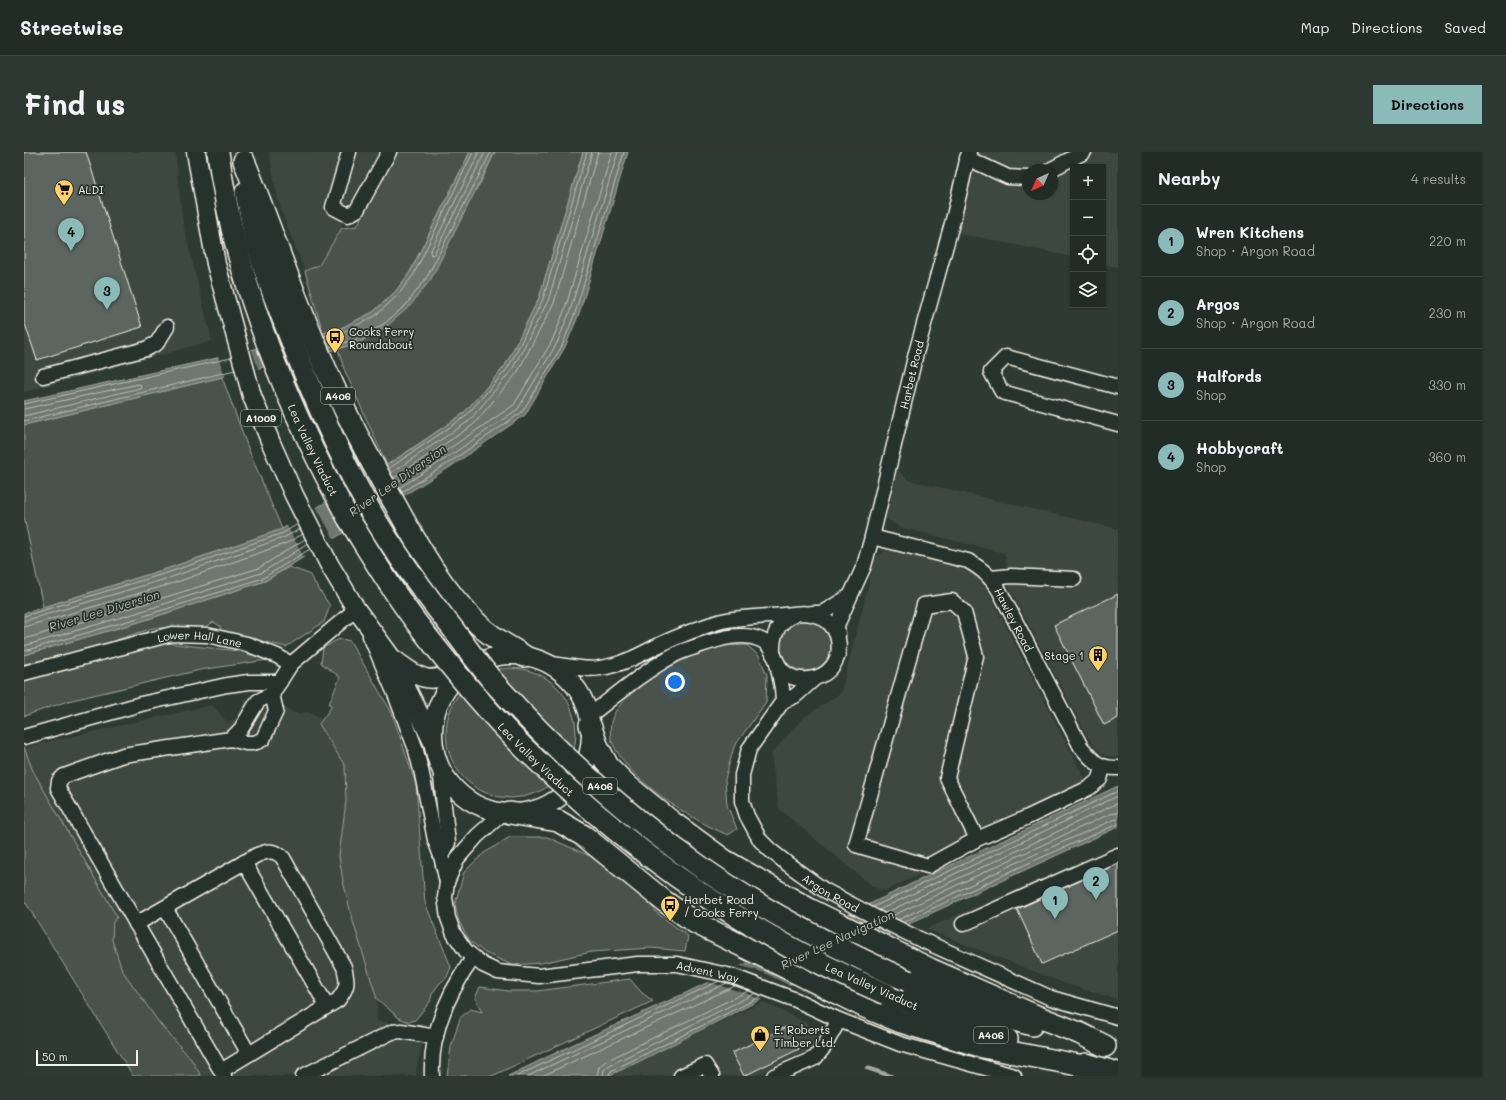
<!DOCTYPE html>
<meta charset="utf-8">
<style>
:root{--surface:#222c27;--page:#2e3833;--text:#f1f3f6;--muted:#a2a7a7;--line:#3f4844;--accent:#8bbbb9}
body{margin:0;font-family:Mali,sans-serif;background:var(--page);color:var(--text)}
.controls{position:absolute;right:12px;top:12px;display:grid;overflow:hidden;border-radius:0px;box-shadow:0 1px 3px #0004}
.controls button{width:36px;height:36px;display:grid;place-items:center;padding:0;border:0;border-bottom:1px solid var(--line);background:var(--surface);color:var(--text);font:20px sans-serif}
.compass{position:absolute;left:998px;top:12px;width:36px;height:36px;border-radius:50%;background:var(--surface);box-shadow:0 1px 3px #0004;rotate:225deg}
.scale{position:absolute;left:12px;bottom:10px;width:102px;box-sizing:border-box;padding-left:4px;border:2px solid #f4f1e8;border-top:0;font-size:11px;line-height:14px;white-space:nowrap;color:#f4f1e8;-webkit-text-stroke:3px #26332d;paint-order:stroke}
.you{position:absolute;left:651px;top:530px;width:14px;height:14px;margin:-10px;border:3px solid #fff;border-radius:50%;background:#1a73e8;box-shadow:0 0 0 6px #1a73e833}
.badge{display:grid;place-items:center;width:26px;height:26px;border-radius:50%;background:var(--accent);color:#111;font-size:13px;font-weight:700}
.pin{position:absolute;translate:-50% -33px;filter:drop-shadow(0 1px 2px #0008)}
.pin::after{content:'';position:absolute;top:21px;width:14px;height:12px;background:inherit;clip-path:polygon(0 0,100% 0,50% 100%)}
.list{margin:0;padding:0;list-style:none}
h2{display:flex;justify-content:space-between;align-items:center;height:52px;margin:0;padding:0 16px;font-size:17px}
h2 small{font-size:13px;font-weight:400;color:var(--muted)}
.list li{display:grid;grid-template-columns:26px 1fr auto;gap:12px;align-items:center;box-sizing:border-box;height:72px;padding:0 16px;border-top:1px solid var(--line)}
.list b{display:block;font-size:15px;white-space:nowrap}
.list p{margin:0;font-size:13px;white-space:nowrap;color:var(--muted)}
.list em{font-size:13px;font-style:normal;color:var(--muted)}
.icon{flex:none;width:22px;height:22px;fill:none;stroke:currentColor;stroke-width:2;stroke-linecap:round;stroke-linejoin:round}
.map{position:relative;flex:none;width:1094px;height:924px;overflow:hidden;border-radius:0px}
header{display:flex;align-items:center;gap:24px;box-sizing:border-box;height:56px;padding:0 20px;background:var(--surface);border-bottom:1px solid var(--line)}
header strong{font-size:19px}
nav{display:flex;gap:22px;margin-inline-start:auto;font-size:14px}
.intro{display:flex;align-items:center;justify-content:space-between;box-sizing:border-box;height:96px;padding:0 24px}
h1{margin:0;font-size:28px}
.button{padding:10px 18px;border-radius:0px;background:var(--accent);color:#111;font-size:14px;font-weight:700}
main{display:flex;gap:24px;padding:0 24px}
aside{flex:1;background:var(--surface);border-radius:0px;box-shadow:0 1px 3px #0004}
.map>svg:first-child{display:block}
.built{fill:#3c4841;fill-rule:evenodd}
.green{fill:#48524c;stroke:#9ea29a}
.water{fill:#6f7770;stroke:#a4a8a0}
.pier{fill:#2e3b34}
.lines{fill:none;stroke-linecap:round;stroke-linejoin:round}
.shore{stroke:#bfc0b8;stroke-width:1}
.stream{stroke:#a4a8a0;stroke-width:4}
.building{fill:#5c655e;stroke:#f4f1e8}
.minor-casing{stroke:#f4f1e8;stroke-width:17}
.major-casing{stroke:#f4f1e8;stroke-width:21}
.highway-casing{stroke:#f4f1e8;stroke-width:24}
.minor{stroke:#26332d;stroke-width:14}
.major{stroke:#26332d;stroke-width:18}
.highway{stroke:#26332d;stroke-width:21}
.highway-bridge-casing{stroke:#f4f1e8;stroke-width:24;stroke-linecap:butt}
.highway-bridge{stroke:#26332d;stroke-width:21}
.labels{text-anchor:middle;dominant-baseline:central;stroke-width:3.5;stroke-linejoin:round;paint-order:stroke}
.shield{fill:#26332d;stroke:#b6b8b0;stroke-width:1}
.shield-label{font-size:10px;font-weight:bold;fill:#f4f1e8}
.poi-label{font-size:11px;fill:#f4f1e8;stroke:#26332d;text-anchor:start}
.street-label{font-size:11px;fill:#f4f1e8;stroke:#26332d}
.water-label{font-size:12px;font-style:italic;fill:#b8bab2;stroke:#26332d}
</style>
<header>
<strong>Streetwise</strong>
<nav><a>Map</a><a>Directions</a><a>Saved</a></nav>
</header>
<div class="intro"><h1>Find us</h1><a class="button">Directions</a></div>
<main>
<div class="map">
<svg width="1094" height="924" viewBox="0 0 1094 924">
<rect width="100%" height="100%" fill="#2e3b34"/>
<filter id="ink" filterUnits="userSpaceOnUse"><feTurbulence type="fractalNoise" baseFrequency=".025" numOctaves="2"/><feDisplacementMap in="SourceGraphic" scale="8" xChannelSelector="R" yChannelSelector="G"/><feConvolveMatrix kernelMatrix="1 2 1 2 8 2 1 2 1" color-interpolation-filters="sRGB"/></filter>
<g filter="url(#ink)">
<g class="built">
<path d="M0 0H151L159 72 188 189 0 240Z"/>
<path d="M245 0H358L331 51 321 53 318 76 294 113 281 119 258 62 251 33Z"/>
<path d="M951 0H1094V115L1079 112V15H1049V105L934 81ZM1004 18H1028V42H1004Z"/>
<path d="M874 318 884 328 1094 377V605L1081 604 1072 597 1062 582 985 435 981 401 875 375 862 366Z"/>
<path d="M861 398 928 408 939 413 950 421 959 430 1068 641 867 736 861 738 855 737 848 734 755 657 747 602 779 566 817 541 851 407Z"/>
<path d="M222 546 254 552 273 562 284 560 299 567 295 572 321 614 322 646 316 701 319 729 328 766 353 847V869L368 871 403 872 393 913 392 924H177L167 907 136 872 98 818 88 788 90 768 93 765 9 619 1 595 188 553 204 571 213 565Z"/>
<path d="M1094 693V847L1042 832 902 777Z"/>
<path d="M739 850 783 871 788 877 792 885 791 892 788 897 731 924H582Z"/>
</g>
<g class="green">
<path d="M373 0H446L386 120 371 140 349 160 315 177 303 179 298 177 281 119 295 113 318 76 333 74Z"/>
<path d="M471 0H559L515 146 481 214 439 262 363 313 320 217 314 197 338 189 363 174 457 30Z"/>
<path d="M198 225 224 296 258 377 145 416 19 455 0 365V273Z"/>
<path d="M265 415 285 422 306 454 300 470 262 495 197 479 196 474 189 470 181 476H129L49 502 0 512V503L115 470 241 429Z"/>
<circle cx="782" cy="493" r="26"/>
<path d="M318 487 326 489 368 561 392 633 401 751 427 815 423 825 415 832 408 842 406 850 391 868 385 870 375 866 353 847 328 766 319 729 315 704 322 649 321 614 295 572 308 554 305 552 316 525 297 511 299 496 313 488Z"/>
<path d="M142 491 215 499 243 508 176 518 44 549 0 564V528Z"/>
<path d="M723 493 735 504 743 523 742 550 710 595 701 627 703 653 713 677 704 683C667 668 606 629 589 592 586 587 586 577 587 571 590 552 617 533 632 523 653 510 678 498 702 494 709 493 716 494 723 493Z"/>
<circle cx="487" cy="581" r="65"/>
<path d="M0 595 9 619 93 765 89 770 88 788 98 818 136 872 167 907 177 924H109L0 748Z"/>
<path d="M486 685H523L566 704 615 740 634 762 664 784 661 799 627 796 567 800 517 811 488 813 461 801 446 789 435 770 431 752 440 720 460 701Z"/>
<path d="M606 827 617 840 629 849 468 924H423L427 895 436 866 446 857 458 860 451 846 456 835 484 839H513Z"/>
</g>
<g class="water">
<path d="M446 0H471L407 127 385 155 363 174 338 189 314 197 0 273V249L180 209 315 177 349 160 371 140 386 120Z"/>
<path d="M559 0H604L555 162 541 195 501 263 426 315 241 429 115 470 0 503V461L145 416 258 377 377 304 439 262 481 214 515 146Z"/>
<path d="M1094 634V675L897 766 614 910 584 924H484L552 891 668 838 887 732Z"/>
</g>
<g class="pier">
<path d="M227 196 235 219 202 227 194 204Z"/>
<path d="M292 354 311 389 281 407 262 372Z"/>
<path d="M715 813 741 821 768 835 741 849 724 842 681 829Z"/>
</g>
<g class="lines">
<g class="shore">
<path d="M454 0 453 5 406 100 407 103 410 102 461 0"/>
<path d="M300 184 317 181 351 164 374 143 390 122 449 0"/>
<path d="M305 195 337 186 361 171 382 153 403 125 467 0"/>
<path d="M0 252 207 206"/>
<path d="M0 257 115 232 117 233 116 236 0 264"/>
<path d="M0 269 211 218"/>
<path d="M364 317 441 265 484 216 519 147 563 0"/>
<path d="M367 321 445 269 488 218 524 149 568 0"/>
<path d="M370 326 449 273 493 221 530 151 574 0"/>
<path d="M372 331 417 302 490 253 528 189 541 157 588 0"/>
<path d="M375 336 421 307 494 257 533 191 546 159 594 0"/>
<path d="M378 340 423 312 498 260 538 194 551 161 600 0"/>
<path d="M0 464 146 420 259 381 274 372"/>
<path d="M0 469 148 425 261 385 276 377"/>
<path d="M0 475 150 431 263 391 279 382"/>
<path d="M0 487 110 455 235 416 281 387"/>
<path d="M0 494 112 461 237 421 284 392"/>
<path d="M0 499 114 466 239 426 286 397"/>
<path d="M849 755 1094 639"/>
<path d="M855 758 1094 644"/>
<path d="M861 761 1094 651"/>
<path d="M868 764 994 704 1086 662 1094 661"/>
<path d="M874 768 996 709 1089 668 1094 667"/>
<path d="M880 770 998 714 1094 672"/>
<path d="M493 924 695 829"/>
<path d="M504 924 703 831"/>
<path d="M518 924 711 834"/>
<path d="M573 924 575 915 582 909 724 839"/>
<path d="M579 924 580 918 584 914 732 841"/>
<path d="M584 924 587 919 738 844"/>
</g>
<path class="stream" d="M843 916 867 924"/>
</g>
<g class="building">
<path d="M0 0H62L118 175 13 208 0 169Z"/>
<path d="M1094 442V566L1080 573 1030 473Z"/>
<path d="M1094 712V778L1018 812 993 757Z"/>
<path d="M764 874 775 897 720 924 708 901Z"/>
</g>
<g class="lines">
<g class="minor-casing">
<g id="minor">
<path d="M325 0 309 55 324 63 333 58 365 0"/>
<path d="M943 6 984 25 1004 26"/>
<path d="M1026 18 1060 0"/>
<path d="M19 224 122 197 133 191 143 175"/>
<path d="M1094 235 982 205 967 220 978 240 1094 272"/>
<path id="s1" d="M848 385 944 409C958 417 966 424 975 438L1057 595C1070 610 1074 616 1094 616"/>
<path d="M967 426 987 424 1050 427"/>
<path d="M788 461H798L826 444"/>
<path id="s2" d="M346 484 371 542 391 595 398 622 411 688 417 704 423 730 421 745 424 766 430 782 442 799 459 813 474 820 515 824 614 812H653L708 824 772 848 815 868 876 892 990 924"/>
<path id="s3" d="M814 484 813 473 840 414 848 385 892 201 929 68 945 0"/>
<path d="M749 502C748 484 753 470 770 463"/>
<path d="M522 511C539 513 559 519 576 516 598 513 616 503 635 493 655 484 676 475 698 469 722 464 746 465 770 462 825 454 829 523 784 527 775 528 766 525 760 520 750 511 751 496 739 489 717 477 689 489 668 496 662 498 655 500 650 503 619 520 592 543 565 564"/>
<path id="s4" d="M753 511 758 536 759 549 725 597 718 623V649L723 664 736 688 746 698 765 713 800 738 851 765 891 785 1027 846 1094 865"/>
<path id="s5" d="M0 521 148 482 183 483 223 492 253 504 267 512"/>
<path d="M759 549 771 544 790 527"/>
<path d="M0 585 117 552 203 533 225 530H256"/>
<path d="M207 587 217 577 234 549 248 542 267 512 332 457"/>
<path d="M416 616 424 691 417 704"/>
<path d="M953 687 923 626 952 504 940 460 928 449 900 453 832 693 904 714 953 687 1004 665 1065 636 1076 627 1079 615"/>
<path d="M220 710 303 854"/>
<path d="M423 730 433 707 453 684 479 661"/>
<path d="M141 756 225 902"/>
<path d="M112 772 233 703C244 699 250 697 259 706L320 815C324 831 324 835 314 848L197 919"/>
<path d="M939 772 1094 703"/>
<path d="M200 924 34 636 35 629 40 624 99 603 207 587 222 591H228L233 590 239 587 252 559 248 542"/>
<path d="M279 924 368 880 377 879 412 885"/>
<path d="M408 924C406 880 424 841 449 806"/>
<path d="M657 924 681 913 688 924"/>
<path d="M750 924 791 906 800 895 815 868"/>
</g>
</g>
<g class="major-casing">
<g id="major">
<path d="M172 0 192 112 228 244 247 291 270 343 305 412 332 457 367 505 409 590"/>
<circle cx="488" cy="582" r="79"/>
<path d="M371 508C400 530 404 531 438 519"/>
</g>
</g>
<g class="highway-casing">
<g id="highway">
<path id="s6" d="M194 0C210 127 263 254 324 366"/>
<path d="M220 9C242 62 260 117 282 170 307 233 337 293 371 352 394 394 419 439 455 473 468 486 485 494 500 504"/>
<path d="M222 40C225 55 228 70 231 85 239 116 251 147 263 177 286 237 312 296 343 353"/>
<path d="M566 573 573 593 584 614 604 634 648 670 700 708 785 757 906 817 1017 866 1055 881 1081 894"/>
<path d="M486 661 534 669 560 684 640 749 670 770 841 855 877 870 959 895 1075 917"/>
<path d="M884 829 969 862 1008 873"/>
<path d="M862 842 963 881 983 887"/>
<path d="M1062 912 1094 921"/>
</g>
</g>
<use href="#minor" class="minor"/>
<use href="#major" class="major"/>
<use href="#highway" class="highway"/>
<g class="highway-bridge-casing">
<g id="highway-bridge">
<path d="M343 353C368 397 398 438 429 477 441 494 454 511 467 527 530 598 603 664 681 718 745 762 814 797 884 829"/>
<path id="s7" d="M324 366C348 404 371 444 399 479 430 519 462 558 497 593 604 699 724 783 862 842"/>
</g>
</g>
<use href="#highway-bridge" class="highway-bridge"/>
</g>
</g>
<defs>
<g id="supermarket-pin" transform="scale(1)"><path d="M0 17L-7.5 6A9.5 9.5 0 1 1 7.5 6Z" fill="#ffd166" stroke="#26332d"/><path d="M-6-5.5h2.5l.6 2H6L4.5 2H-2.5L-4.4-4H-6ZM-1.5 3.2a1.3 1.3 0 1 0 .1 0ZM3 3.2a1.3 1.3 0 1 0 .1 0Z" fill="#111"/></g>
<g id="bus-pin" transform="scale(1)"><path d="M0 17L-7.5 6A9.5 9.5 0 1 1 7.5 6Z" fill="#ffd166" stroke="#26332d"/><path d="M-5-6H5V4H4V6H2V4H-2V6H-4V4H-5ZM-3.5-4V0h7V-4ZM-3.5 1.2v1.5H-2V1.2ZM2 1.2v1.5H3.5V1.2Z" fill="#111"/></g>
<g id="building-pin" transform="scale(1)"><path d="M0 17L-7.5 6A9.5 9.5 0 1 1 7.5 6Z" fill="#ffd166" stroke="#26332d"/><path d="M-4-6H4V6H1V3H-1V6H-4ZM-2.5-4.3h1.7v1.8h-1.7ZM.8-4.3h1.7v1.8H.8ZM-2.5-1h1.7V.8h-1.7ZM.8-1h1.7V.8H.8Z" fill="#111"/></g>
<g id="shop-pin" transform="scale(1)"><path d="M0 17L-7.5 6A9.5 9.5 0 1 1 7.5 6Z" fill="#ffd166" stroke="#26332d"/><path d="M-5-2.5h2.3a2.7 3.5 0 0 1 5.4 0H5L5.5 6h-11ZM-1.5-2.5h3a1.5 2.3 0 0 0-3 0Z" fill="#111"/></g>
</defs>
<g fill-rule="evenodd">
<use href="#supermarket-pin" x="40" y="37"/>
<use href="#bus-pin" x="311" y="185"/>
<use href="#building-pin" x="1074" y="503"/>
<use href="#bus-pin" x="646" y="753"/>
<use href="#shop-pin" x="736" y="883"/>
</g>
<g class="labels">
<g class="shield">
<rect x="297" y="236" width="34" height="16" rx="3"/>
<rect x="217" y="258" width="40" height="16" rx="3"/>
<rect x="559" y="626" width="34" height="16" rx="3"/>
<rect x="950" y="875" width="34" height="16" rx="3"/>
</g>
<g class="shield-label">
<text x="314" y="244">A406</text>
<text x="237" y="266">A1009</text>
<text x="576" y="634">A406</text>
<text x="967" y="883">A406</text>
</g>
<g class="poi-label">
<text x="54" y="37">ALDI</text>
<text x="325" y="179">Cooks Ferry<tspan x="325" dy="13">Roundabout</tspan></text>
<text x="1060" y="503" text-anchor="end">Stage 1</text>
<text x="660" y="747">Harbet Road<tspan x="660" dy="13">/ Cooks Ferry</tspan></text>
<text x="750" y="877">E. Roberts<tspan x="750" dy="13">Timber Ltd.</tspan></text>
</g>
<g class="street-label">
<text stroke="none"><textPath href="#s3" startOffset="273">Harbet Road</textPath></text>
<text stroke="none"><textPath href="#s6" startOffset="314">Lea Valley Viaduct</textPath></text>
<text stroke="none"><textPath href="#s1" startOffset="175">Hawley Road</textPath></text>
<text stroke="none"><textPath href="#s5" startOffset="181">Lower Hall Lane</textPath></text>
<text stroke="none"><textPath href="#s7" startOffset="307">Lea Valley Viaduct</textPath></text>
<text stroke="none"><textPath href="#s4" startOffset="282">Argon Road</textPath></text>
<text stroke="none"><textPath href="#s2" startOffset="583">Advent Way</textPath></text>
<text transform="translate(848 834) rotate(24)">Lea Valley Viaduct</text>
</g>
<g class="water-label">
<text transform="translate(373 328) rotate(-35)">River Lee Diversion</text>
<text transform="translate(80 458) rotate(-17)">River Lee Diversion</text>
<text transform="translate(813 787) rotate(-25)">River Lee Navigation</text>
</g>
</g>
</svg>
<div class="controls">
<button>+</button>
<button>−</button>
<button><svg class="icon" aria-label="locate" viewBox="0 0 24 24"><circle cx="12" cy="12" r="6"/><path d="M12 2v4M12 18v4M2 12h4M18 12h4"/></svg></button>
<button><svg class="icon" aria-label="layers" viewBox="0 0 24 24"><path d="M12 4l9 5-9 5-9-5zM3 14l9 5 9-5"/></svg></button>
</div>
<svg class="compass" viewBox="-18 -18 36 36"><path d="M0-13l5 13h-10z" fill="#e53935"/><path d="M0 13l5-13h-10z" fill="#a2a7a7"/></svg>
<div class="scale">50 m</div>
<div class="you"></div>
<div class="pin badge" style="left:1031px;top:767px">1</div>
<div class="pin badge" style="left:1072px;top:748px">2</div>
<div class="pin badge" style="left:83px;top:158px">3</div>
<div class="pin badge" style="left:47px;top:99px">4</div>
</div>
<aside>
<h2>Nearby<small>4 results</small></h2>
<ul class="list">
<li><span class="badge">1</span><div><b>Wren Kitchens</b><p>Shop · Argon Road</p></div><em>220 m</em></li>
<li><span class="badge">2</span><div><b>Argos</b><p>Shop · Argon Road</p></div><em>230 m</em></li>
<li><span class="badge">3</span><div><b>Halfords</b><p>Shop</p></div><em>330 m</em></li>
<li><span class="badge">4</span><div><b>Hobbycraft</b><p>Shop</p></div><em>360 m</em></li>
</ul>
</aside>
</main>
